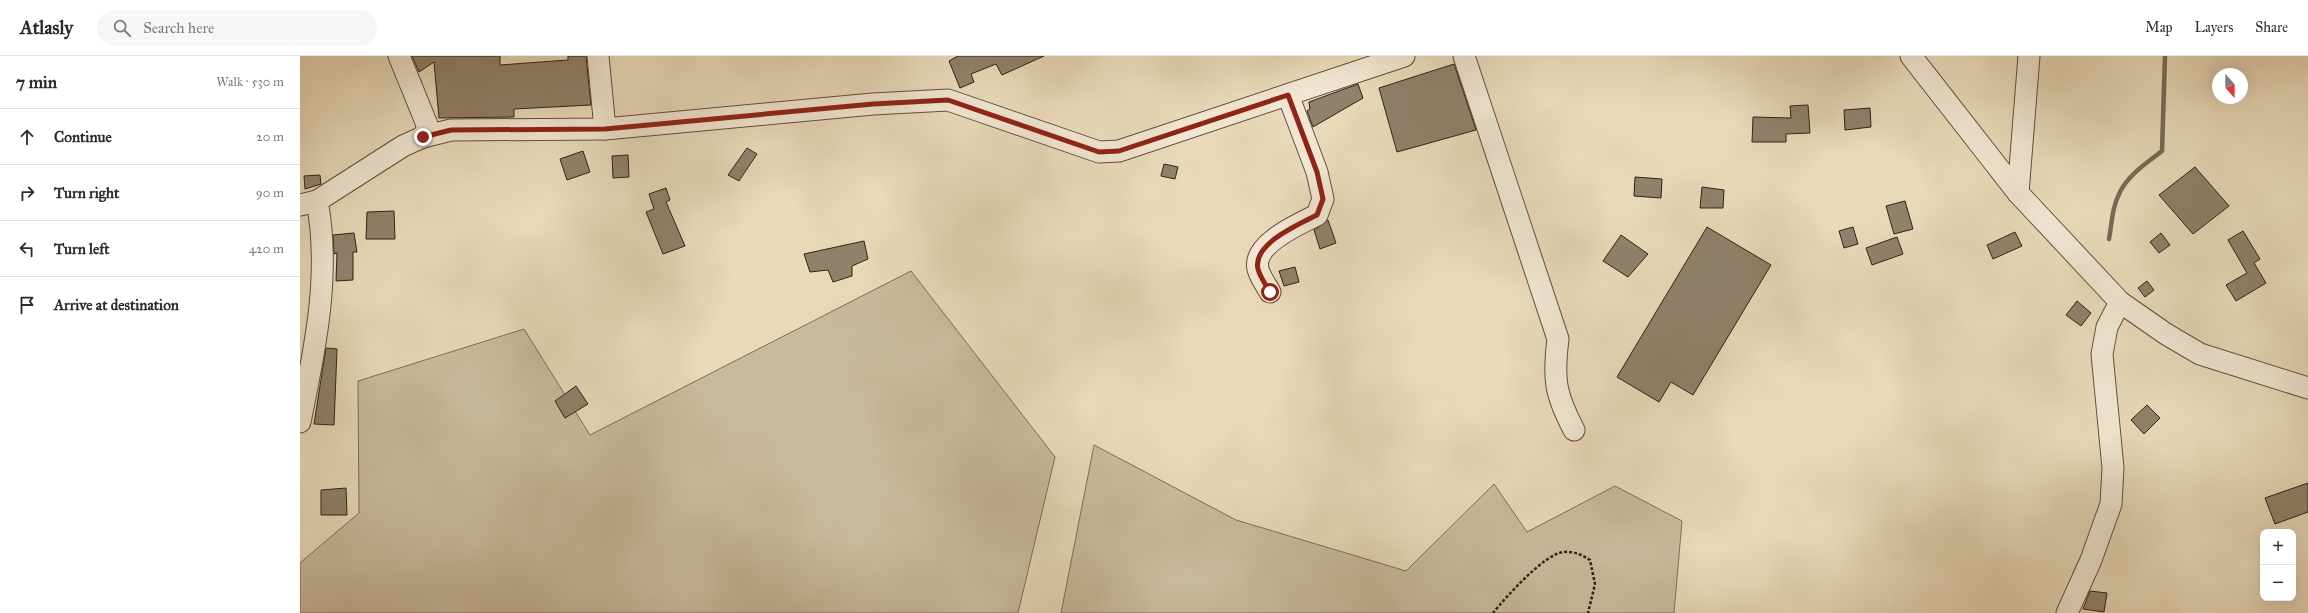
<!DOCTYPE html>
<meta charset="utf-8">
<style>
:root{--surface:#fff;--page:#f7f7f7;--text:#2b2b33;--muted:#7c7c81;--line:#e1e1e2}
body{margin:0;font-family:"IM FELL Great Primer",serif;background:var(--page);color:var(--text)}
.controls{position:absolute;right:12px;bottom:12px;display:grid;overflow:hidden;border-radius:8px;box-shadow:0 4px 16px #0002}
.controls button{width:36px;height:36px;display:grid;place-items:center;padding:0;border:0;border-bottom:1px solid var(--line);background:var(--surface);color:var(--text);font:20px sans-serif}
.compass{position:absolute;left:1912px;top:12px;width:36px;height:36px;border-radius:50%;background:var(--surface);box-shadow:0 4px 16px #0002;rotate:159deg}
.stop{position:absolute;width:12px;height:12px;margin:-9px;border:3px solid #8f2418;border-radius:50%;background:#fff}
.stop.end{background:#8f2418;border-color:#fff;box-shadow:0 1px 4px #0008}
.list{margin:0;padding:0;list-style:none}
h2{display:flex;justify-content:space-between;align-items:center;height:52px;margin:0;padding:0 16px;font-size:17px}
h2 small{font-size:13px;font-weight:400;color:var(--muted)}
.list li{display:grid;grid-template-columns:26px 1fr auto;gap:12px;align-items:center;box-sizing:border-box;height:56px;padding:0 16px;border-top:1px solid var(--line)}
.list b{display:block;font-size:15px;white-space:nowrap}
.list em{font-size:13px;font-style:normal;color:var(--muted)}
.icon{flex:none;width:22px;height:22px;fill:none;stroke:currentColor;stroke-width:2;stroke-linecap:round;stroke-linejoin:round}
.map{position:relative;flex:none;width:2008px;height:557px;overflow:hidden}
header{display:flex;align-items:center;gap:24px;box-sizing:border-box;height:56px;padding:0 20px;background:var(--surface);border-bottom:1px solid var(--line)}
header strong{font-size:19px}
nav{display:flex;gap:22px;margin-inline-start:auto;font-size:14px}
.search{width:280px;height:36px;background:var(--page);display:flex;align-items:center;gap:10px;box-sizing:border-box;padding:0 14px;border-radius:22px;color:var(--muted);font-size:15px}
main{display:flex}
aside{flex:1;background:var(--surface)}
.map>svg:first-child{display:block}
.green{fill:#caba9d;stroke:#7e6e5a}
.lines{fill:none;stroke-linecap:round;stroke-linejoin:round}
.stream{stroke:#7b6a57;stroke-width:4.5}
.building{fill:#91816b;stroke:#322116}
.minor-casing{stroke:#604f3f;stroke-width:23}
.path{stroke:#322116;stroke-width:2.5;stroke-dasharray:3 2;stroke-linecap:butt}
.minor{stroke:#f1e6d2;stroke-width:21}
.route{stroke:#8f2418;stroke-width:5}
</style>
<header>
<strong>Atlasly</strong>
<div class="search"><svg class="icon" aria-label="search" viewBox="0 0 24 24"><circle cx="10" cy="10" r="6"/><path d="M15 15l6 6"/></svg>Search here</div>
<nav><a>Map</a><a>Layers</a><a>Share</a></nav>
</header>
<main>
<aside>
<h2>7 min<small>Walk · 530 m</small></h2>
<ul class="list">
<li><svg class="icon" aria-label="ahead" viewBox="0 0 24 24"><path d="M12 20V5M6 11l6-6 6 6"/></svg><div><b>Continue</b></div><em>20 m</em></li>
<li><svg class="icon" aria-label="right" viewBox="0 0 24 24"><path d="M7 20v-9h11M14 6l5 5-5 5"/></svg><div><b>Turn right</b></div><em>90 m</em></li>
<li><svg class="icon" aria-label="left" viewBox="0 0 24 24"><path d="M17 20v-9H6M10 6l-5 5 5 5"/></svg><div><b>Turn left</b></div><em>420 m</em></li>
<li><svg class="icon" aria-label="arrive" viewBox="0 0 24 24"><path d="M6 21V4h12l-3 4 3 4H6"/></svg><div><b>Arrive at destination</b></div></li>
</ul>
</aside>
<div class="map">
<svg width="2008" height="557" viewBox="0 0 2008 557">
<rect width="100%" height="100%" fill="#e9d9b9"/>
<filter id="stains"><feTurbulence type="fractalNoise" baseFrequency=".005" numOctaves="4"/><feColorMatrix values="0 0 0 0 .2 0 0 0 0 .09 0 0 0 0 .02 0 0 0 .5 -.17"/></filter>
<radialGradient id="worn" r=".72"><stop offset=".6" stop-color="#630" stop-opacity="0"/><stop offset="1" stop-color="#630" stop-opacity=".3"/></radialGradient>
<g class="green">
<path d="M611 215 755 401 718 557H0V507L59 457 58 325 224 273 290 379Z"/>
<path d="M794 389 936 464 1106 515 1194 428 1227 476 1315 430 1382 465 1374 557H761Z"/>
</g>
<g class="lines">
<path class="stream" d="M1809 183C1812 167 1812 151 1820 136 1828 119 1848 106 1862 95L1865 0"/>
</g>
<g class="building">
<path d="M112 0H200V9L268 4V0H286L291 49 214 53V61L139 62 134 6 119 16Z"/>
<path d="M658 0H744L702 19 696 8 671 18 674 26 660 32 649 5Z"/>
<path d="M1154 8 1176 74 1097 96 1079 32Z"/>
<path d="M1058 28 1063 42 1013 71 1007 55 1010 53 1009 46Z"/>
<path d="M1508 49 1510 77 1486 78V86H1452L1453 61 1491 62 1490 50Z"/>
<path d="M1570 52 1571 71 1545 74 1544 54Z"/>
<path d="M447 92 457 98 439 125 428 119Z"/>
<path d="M283 95 290 116 267 124 260 103Z"/>
<path d="M328 99 329 121 313 122 312 100Z"/>
<path d="M864 108 878 111 875 123 861 120Z"/>
<path d="M1895 111 1929 150 1893 178 1859 139Z"/>
<path d="M20 119 21 128 5 133 4 120Z"/>
<path d="M1335 121 1362 123 1361 142 1334 140Z"/>
<path d="M1402 131 1424 134 1423 152H1400Z"/>
<path d="M366 132 370 144 366 146 385 190 363 198 346 156 354 153 349 138Z"/>
<path d="M1605 145 1613 173 1594 178 1586 150Z"/>
<path d="M94 155 95 183H66L67 156Z"/>
<path d="M1028 164 1036 187 1020 193 1014 174Z"/>
<path d="M1407 171 1471 209 1393 339 1371 326 1359 346 1317 321Z"/>
<path d="M1553 171 1558 188 1544 192 1539 175Z"/>
<path d="M1943 175 1960 203 1954 207 1966 227 1936 245 1926 229 1947 217 1928 184Z"/>
<path d="M1715 176 1722 190 1693 203 1687 189Z"/>
<path d="M54 177 57 196H53V224L36 225 37 197 34 198 33 179Z"/>
<path d="M1861 177 1870 189 1859 197 1850 186Z"/>
<path d="M1321 179 1348 198 1328 221 1303 205Z"/>
<path d="M1597 181 1603 198 1572 209 1566 192Z"/>
<path d="M564 185 568 203 552 210V220L533 226 528 214 510 216 504 198Z"/>
<path d="M995 211 999 226 984 230 979 215Z"/>
<path d="M1847 225 1854 234 1845 241 1838 232Z"/>
<path d="M1777 245 1791 257 1781 270 1766 259Z"/>
<path d="M26 292 37 293 34 369 14 368Z"/>
<path d="M276 330 288 348 265 362 255 345Z"/>
<path d="M1847 349 1860 362 1844 378 1831 364Z"/>
<path d="M2008 427V456L1975 468 1965 442Z"/>
<path d="M46 432 47 459H21V434Z"/>
<path d="M1790 535 1807 537 1804 556 1783 553Z"/>
</g>
<g class="lines">
<g class="minor-casing">
<g id="minor">
<path d="M99 0 128 71 123 81"/>
<path d="M298 0 305 73"/>
<path d="M1164 0 1258 283C1253 323 1255 338 1274 374"/>
<path d="M1611 0 1718 137 1820 246 1866 278 1900 298 2008 332"/>
<path d="M1718 137 1729 0"/>
<path d="M0 149 17 145 103 90 123 81 151 74 305 73 573 48 648 44 799 96 819 95 1104 0"/>
<path d="M970 236C966 229 960 221 958 213 952 188 999 168 1017 159L1023 143 1017 116 988 39"/>
<path d="M0 366C15 293 31 218 17 145"/>
<path d="M1767 557 1791 504 1811 448 1813 412 1802 298 1807 271 1820 246"/>
</g>
</g>
<path class="path" d="M1193 557C1205 542 1245 497 1264 496 1274 495 1282 499 1290 504L1295 528 1288 557"/>
<use href="#minor" class="minor"/>
</g>
<g class="lines">
<path class="route" d="M123 81 151 74 305 73 573 48 648 44 799 96 819 95 988 39 1017 116 1023 143 1017 159C999 168 952 188 958 213 960 221 966 229 970 236"/>
</g>
<rect width="100%" height="100%" filter="url(#stains)"/>
<rect width="100%" height="100%" fill="url(#worn)"/>
</svg>
<div class="controls">
<button>+</button>
<button>−</button>
</div>
<svg class="compass" viewBox="-18 -18 36 36"><path d="M0-13l5 13h-10z" fill="#e53935"/><path d="M0 13l5-13h-10z" fill="#7c7c81"/></svg>
<div class="stop" style="left:970px;top:236px"></div>
<div class="stop end" style="left:123px;top:81px"></div>
</div>
</main>
